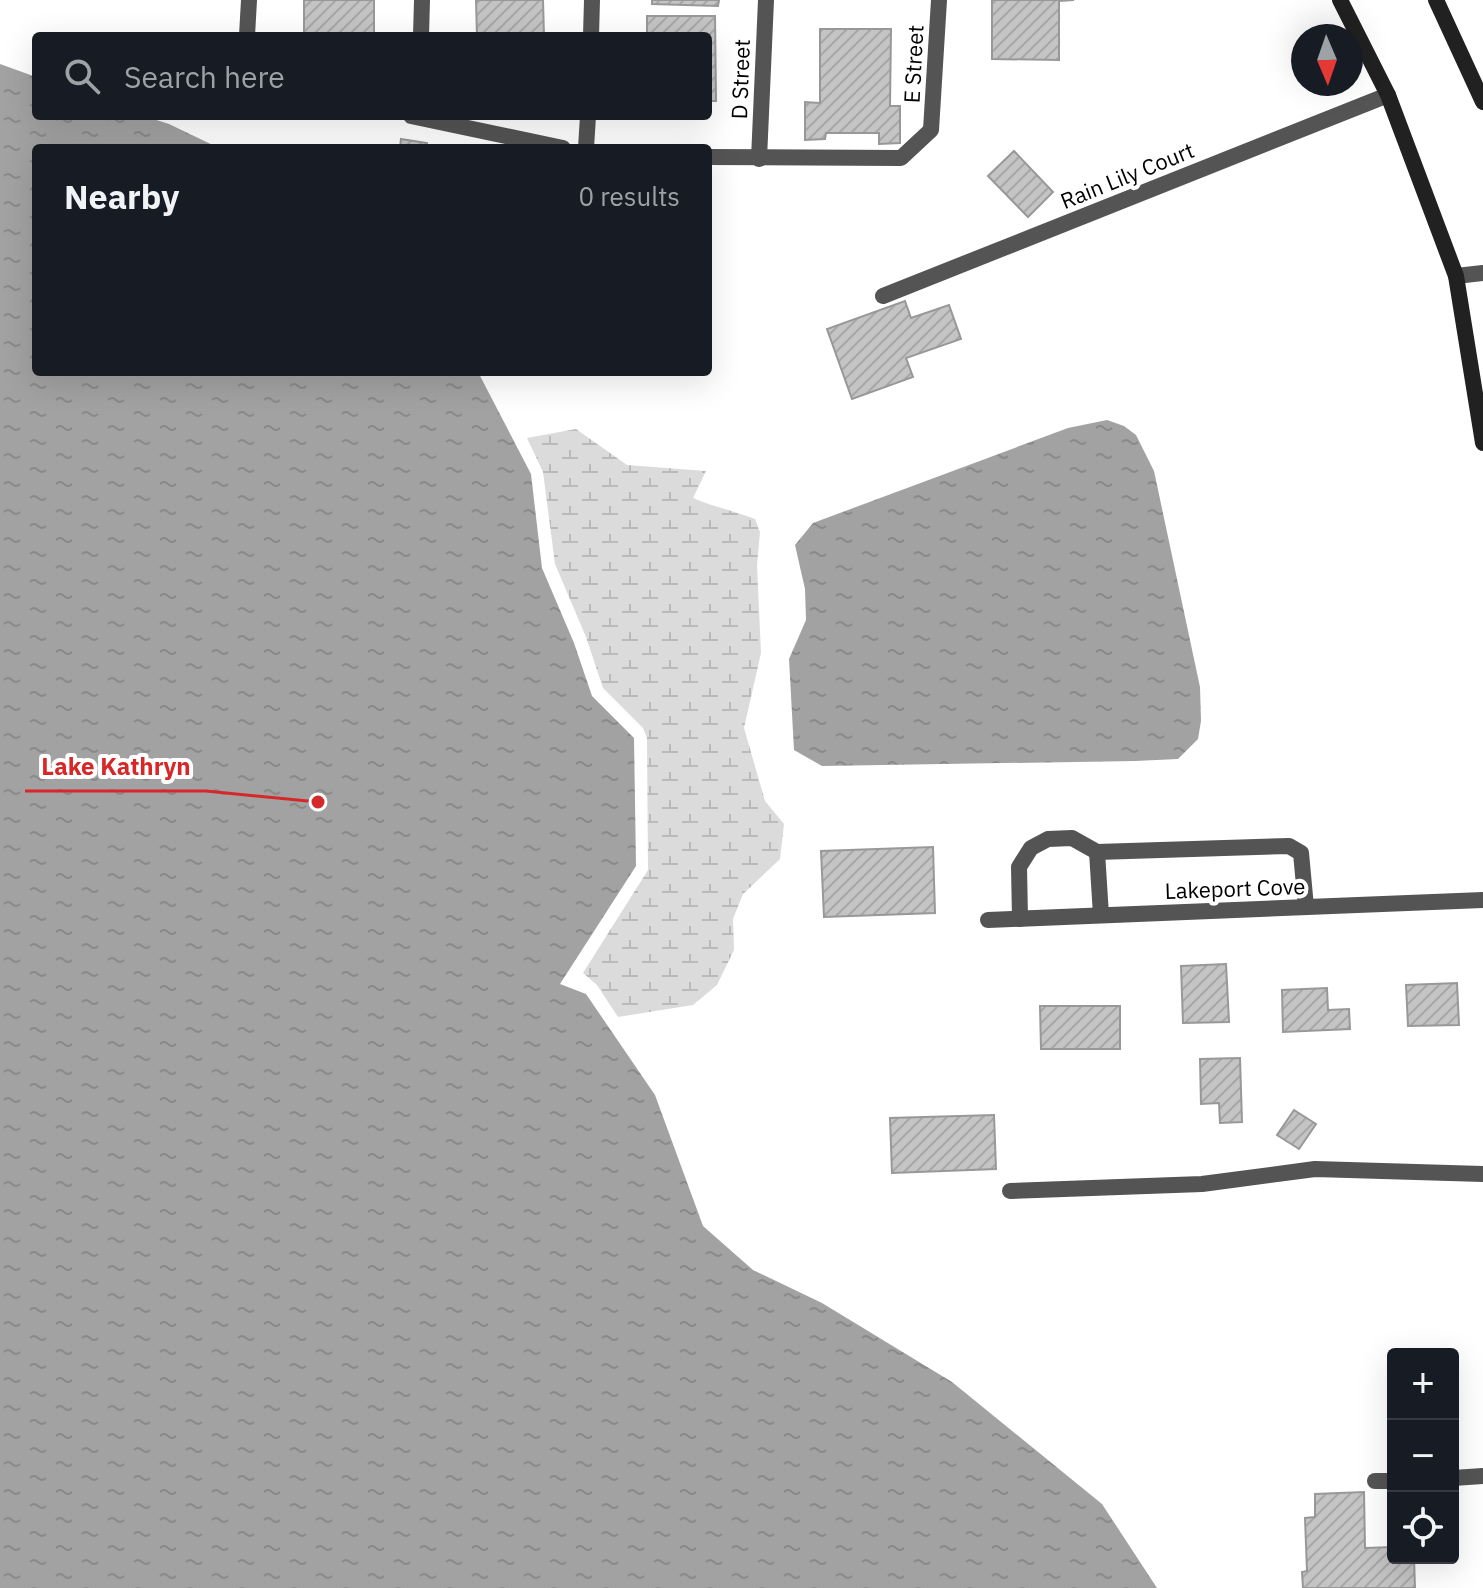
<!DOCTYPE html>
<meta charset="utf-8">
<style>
:root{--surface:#171b24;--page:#242831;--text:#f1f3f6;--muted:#9ea1a6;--line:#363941}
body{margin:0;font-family:"IBM Plex Sans",sans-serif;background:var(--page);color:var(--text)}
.controls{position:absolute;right:24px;bottom:24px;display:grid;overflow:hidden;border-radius:8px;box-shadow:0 8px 32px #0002}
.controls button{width:72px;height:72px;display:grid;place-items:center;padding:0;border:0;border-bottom:2px solid var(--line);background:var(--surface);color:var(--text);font:40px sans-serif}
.compass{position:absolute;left:1291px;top:24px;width:72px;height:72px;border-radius:50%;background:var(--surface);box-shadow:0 8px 32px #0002;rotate:178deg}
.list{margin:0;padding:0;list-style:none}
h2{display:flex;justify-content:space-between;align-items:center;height:104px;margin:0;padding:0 32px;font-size:34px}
h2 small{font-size:26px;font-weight:400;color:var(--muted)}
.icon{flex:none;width:44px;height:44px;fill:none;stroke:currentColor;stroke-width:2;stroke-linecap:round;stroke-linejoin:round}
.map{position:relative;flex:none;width:1483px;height:1588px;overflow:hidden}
.search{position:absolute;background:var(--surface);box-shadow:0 8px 32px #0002;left:32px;top:32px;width:680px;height:88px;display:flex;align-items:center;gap:20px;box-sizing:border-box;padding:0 28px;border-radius:8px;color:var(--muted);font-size:30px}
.panel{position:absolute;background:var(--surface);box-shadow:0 8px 32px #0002;left:32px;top:144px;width:680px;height:232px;border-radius:8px}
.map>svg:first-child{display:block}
.wetland{fill:url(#wetland-marsh)}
.water{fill:url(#water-ripples)}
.building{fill:url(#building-hatch);stroke:#989898;stroke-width:2}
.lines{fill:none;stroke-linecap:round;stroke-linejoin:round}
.service{stroke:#545454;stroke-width:16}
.minor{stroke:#545454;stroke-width:16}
.tertiary{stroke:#545454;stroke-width:16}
.secondary{stroke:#212121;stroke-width:16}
.labels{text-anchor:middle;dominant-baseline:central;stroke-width:8;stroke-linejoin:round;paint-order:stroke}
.street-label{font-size:22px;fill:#000;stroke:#fff}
.leader{fill:none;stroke:#d62828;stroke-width:3}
.callout-dot{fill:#d62828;stroke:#fff;stroke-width:3}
.callout-label{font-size:24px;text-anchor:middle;font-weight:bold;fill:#d62828;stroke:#fff;stroke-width:8;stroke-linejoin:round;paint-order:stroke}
</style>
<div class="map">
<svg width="1483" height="1588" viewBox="0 0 1483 1588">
<defs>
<pattern id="wetland-marsh" width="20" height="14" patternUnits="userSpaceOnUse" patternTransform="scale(2)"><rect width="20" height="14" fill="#dbdbdb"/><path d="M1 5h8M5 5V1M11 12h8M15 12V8" fill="none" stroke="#bababa"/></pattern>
<pattern id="water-ripples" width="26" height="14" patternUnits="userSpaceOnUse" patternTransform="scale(2)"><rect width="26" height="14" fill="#a2a2a2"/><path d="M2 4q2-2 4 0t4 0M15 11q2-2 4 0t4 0" fill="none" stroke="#8a8a8a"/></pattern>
<pattern id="building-hatch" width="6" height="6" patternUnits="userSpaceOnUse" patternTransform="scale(2)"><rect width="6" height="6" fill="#c4c4c4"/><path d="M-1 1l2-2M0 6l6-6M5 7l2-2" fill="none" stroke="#a7a7a7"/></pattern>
</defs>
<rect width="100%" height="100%" fill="#fff"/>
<path class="wetland" d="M576 429 627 465 706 471 693 498C713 507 735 511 755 519L760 532 757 565 761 653 744 728 765 801 784 824 780 859 743 894 733 919 734 950 717 985 693 1005 618 1017 597 985 583 973 648 870 647 738 643 728 603 688 586 637 555 564 543 472 527 438Z"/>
<g class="water">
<path d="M0 64 36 77V116H144L169 124 219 148H36V372H478L531 474 542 568 574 643 592 696 634 738 636 866 560 984 586 994 655 1095 703 1226 753 1270 822 1303 952 1382 1102 1504 1157 1588H0Z"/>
<path d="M1107 420 1124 426 1136 435 1154 471 1200 687 1201 721 1198 739 1178 759 1135 761 822 766 794 750 789 659 806 620 805 589 795 545 813 523 1068 428Z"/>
</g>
<g class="building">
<rect x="304" y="0" width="70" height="36"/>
<path d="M476 0H543L544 36H477Z"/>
<path d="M652 0H719L718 6 652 4Z"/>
<path d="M992 0H1074L1059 1V60L992 59Z"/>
<path d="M647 16H715L716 101H708V36H647Z"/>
<path d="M820 29H891L890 106H900V143L879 144V133H826L825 139 805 140V102L820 103Z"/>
<path d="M401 139 427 143 426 147 432 148H400Z"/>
<path d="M1014 151 1053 192 1028 217 988 176Z"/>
<path d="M905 301 911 318 949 305 961 339 906 358 913 377 852 399 827 329Z"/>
<path d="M933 847 935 913 824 917 821 851Z"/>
<path d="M1226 964 1229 1022 1183 1023 1181 966Z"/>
<path d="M1457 983 1459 1025 1408 1026 1406 985Z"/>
<path d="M1327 988 1328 1010 1349 1009 1350 1029 1283 1032 1282 990Z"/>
<path d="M1040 1006H1120V1049H1041Z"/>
<path d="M1240 1058 1242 1122 1220 1123 1219 1103 1201 1104 1200 1059Z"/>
<path d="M1294 1110 1316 1124 1299 1149 1277 1135Z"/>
<path d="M994 1115 996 1169 892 1173 890 1118Z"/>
<path d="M1364 1492 1365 1548 1393 1547V1558H1414L1415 1588H1303L1302 1572 1307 1571 1305 1518 1315 1517V1494Z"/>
</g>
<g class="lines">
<g class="service">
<path d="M1097 852 1101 915"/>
<path d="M1020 919 1019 867 1031 848 1048 839 1072 838 1097 852 1289 846 1301 853 1306 907"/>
<path d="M1010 1191 1202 1184 1315 1169 1483 1174"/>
<path d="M1453 1478 1483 1476"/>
<path d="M1375 1481H1393"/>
</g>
<g class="minor">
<path d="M247 36 249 0"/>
<path d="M421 36 422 0"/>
<path d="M591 36 592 0"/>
<path d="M411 116 563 148"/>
<path d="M586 148 588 116"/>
<path d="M708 157 901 158 931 130 939 0"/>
<path d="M759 159 766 0"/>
<path d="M883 296 1388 95"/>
<path d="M988 920 1483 900"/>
</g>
<path class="tertiary" d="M1456 276 1483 273"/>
<g class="secondary">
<path d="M1340 0 1388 95 1456 276 1483 443"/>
<path d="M1436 0 1483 102"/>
</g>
</g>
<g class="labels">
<g class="street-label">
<text transform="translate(913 64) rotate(-87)">E Street</text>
<text transform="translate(740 79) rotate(-88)">D Street</text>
<text transform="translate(1127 175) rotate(-22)">Rain Lily Court</text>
<text transform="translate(1235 888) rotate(-2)">Lakeport Cove</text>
</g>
</g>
<path class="leader" d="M318 802L206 791H25"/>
<circle class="callout-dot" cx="318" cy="802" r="8"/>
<g class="callout-label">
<text x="116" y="775">Lake Kathryn</text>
</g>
</svg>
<div class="controls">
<button>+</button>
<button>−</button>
<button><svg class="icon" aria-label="locate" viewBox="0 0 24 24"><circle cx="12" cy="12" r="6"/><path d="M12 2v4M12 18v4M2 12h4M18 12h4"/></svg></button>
</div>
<svg class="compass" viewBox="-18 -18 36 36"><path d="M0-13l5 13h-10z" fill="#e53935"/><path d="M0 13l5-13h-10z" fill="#9ea1a6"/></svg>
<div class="search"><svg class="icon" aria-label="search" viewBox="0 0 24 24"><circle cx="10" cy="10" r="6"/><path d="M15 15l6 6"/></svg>Search here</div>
<section class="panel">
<h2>Nearby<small>0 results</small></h2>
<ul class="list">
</ul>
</section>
</div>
